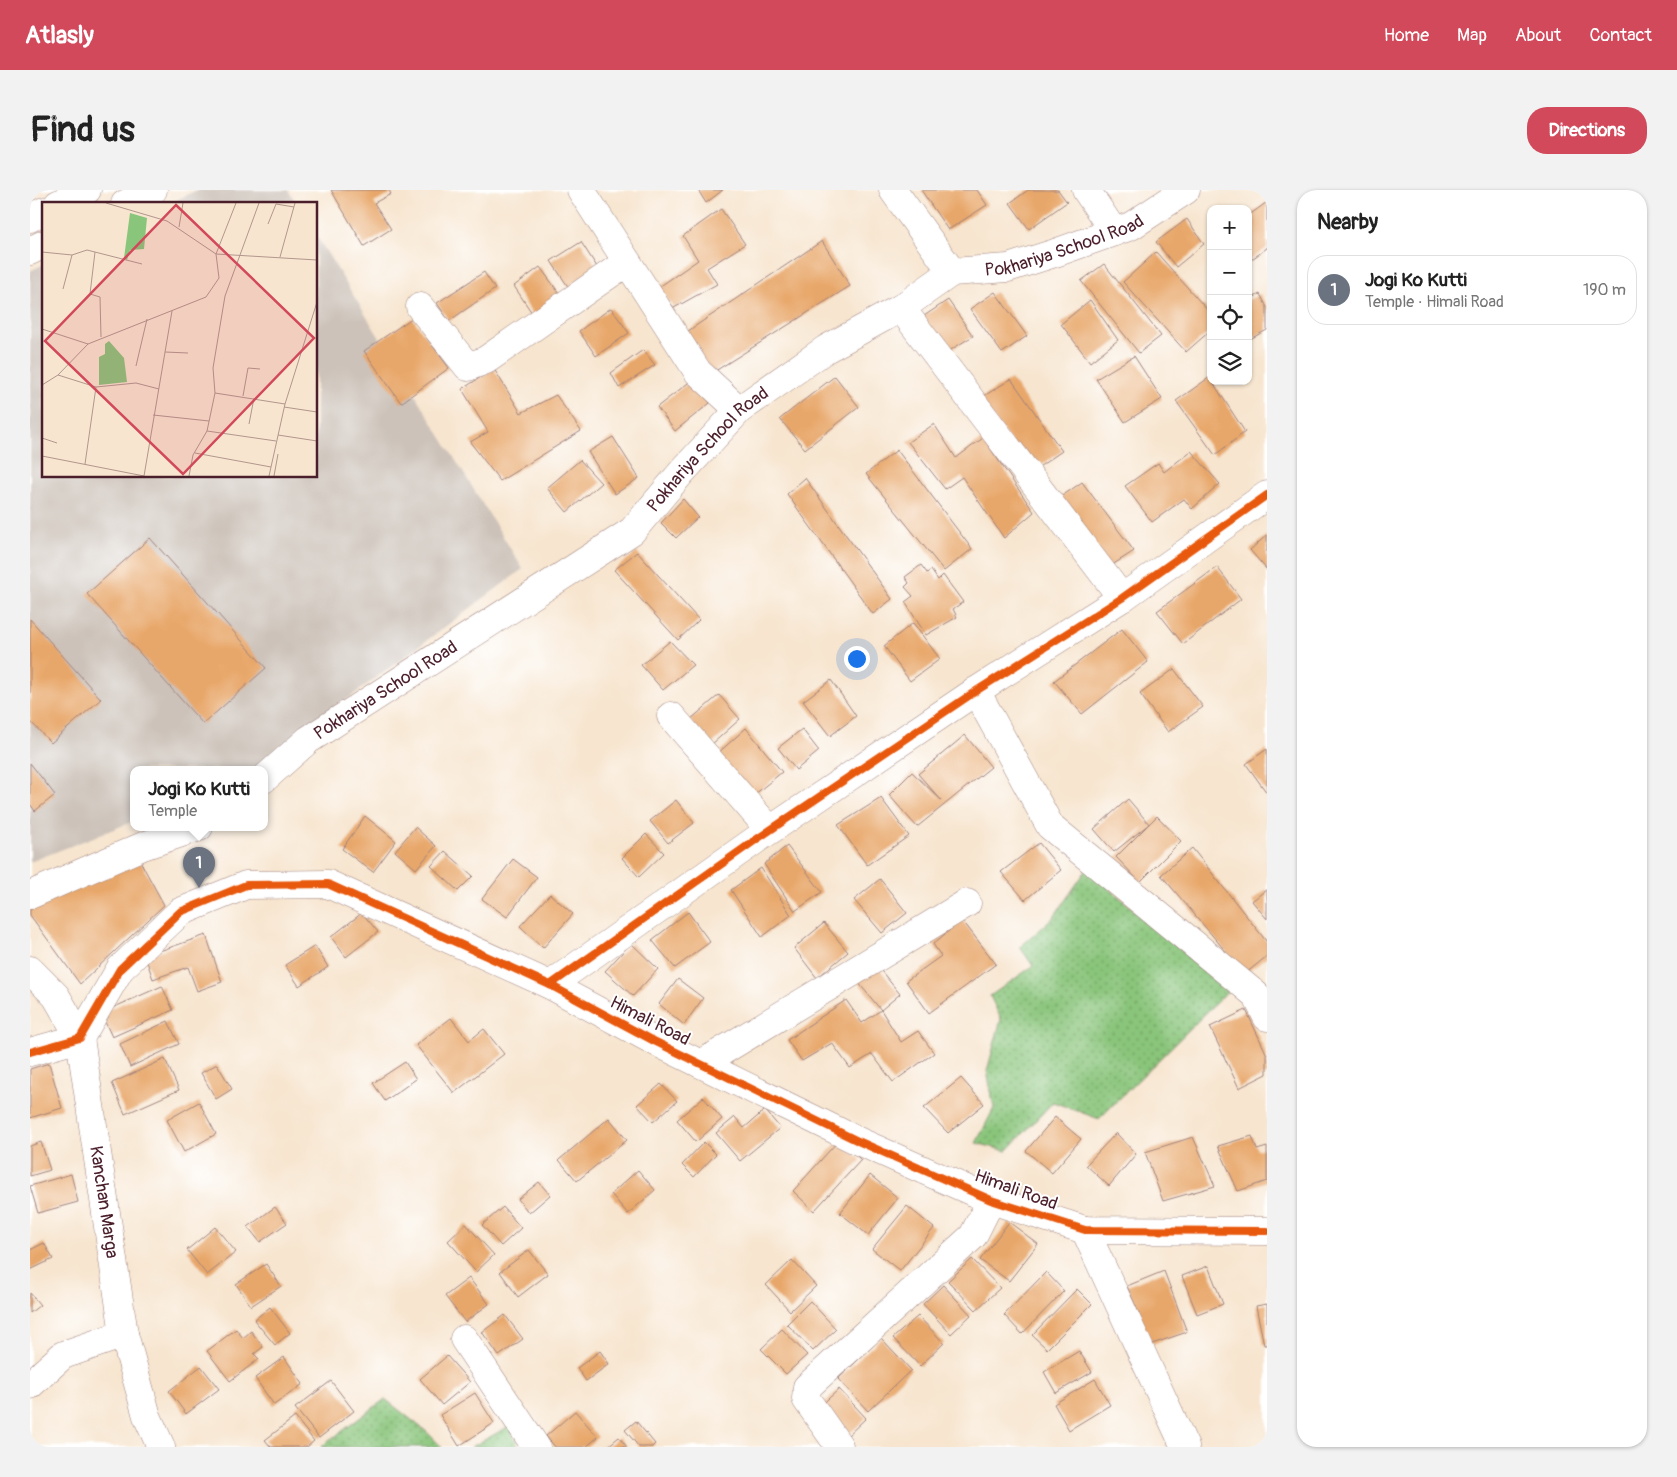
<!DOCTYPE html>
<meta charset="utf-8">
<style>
:root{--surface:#fff;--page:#f2f2f2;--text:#222;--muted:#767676;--line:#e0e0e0;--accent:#d1495b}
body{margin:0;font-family:Pangolin,sans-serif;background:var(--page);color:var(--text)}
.controls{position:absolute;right:15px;top:15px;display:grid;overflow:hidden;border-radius:10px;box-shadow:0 1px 4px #0004}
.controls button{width:45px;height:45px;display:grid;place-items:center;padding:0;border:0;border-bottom:1px solid var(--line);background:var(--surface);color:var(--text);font:25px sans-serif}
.you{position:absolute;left:826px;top:468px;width:18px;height:18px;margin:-12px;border:4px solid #fff;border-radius:50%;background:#1a73e8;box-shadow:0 0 0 8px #1a73e833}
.badge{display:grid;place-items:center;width:32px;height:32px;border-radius:50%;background:var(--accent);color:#fff;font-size:16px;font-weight:700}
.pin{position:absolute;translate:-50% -41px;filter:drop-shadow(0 1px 2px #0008)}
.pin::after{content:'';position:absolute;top:26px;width:18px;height:15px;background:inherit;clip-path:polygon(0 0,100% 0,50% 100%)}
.popup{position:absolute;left:100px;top:576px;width:138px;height:65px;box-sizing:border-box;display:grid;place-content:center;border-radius:10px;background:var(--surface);filter:drop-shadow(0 1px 4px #0005);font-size:16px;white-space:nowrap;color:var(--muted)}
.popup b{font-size:19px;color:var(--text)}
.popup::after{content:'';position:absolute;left:50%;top:100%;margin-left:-10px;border:10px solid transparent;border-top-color:var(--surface)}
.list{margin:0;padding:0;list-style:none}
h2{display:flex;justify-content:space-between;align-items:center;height:65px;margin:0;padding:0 20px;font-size:21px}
h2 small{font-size:16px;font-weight:400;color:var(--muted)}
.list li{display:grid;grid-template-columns:32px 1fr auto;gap:15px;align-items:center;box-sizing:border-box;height:70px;margin:0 10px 10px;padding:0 10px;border:1px solid var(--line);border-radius:20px}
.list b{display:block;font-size:19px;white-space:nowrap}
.list p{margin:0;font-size:16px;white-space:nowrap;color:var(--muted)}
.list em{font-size:16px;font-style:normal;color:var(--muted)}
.icon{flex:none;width:28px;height:28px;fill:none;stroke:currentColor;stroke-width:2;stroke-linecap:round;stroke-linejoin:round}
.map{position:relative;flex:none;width:1237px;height:1257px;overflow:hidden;border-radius:20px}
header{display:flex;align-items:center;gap:30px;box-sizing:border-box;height:70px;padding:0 25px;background:var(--accent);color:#fff}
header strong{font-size:24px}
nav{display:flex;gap:28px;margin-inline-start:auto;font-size:18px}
.intro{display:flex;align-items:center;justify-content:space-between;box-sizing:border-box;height:120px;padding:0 30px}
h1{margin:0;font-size:35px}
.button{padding:12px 22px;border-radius:20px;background:var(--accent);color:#fff;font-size:18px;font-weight:700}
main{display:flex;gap:30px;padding:0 30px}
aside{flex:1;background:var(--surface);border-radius:20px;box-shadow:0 1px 4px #0004}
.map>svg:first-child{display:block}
.industrial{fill:#ccc2b9}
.grass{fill:url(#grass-dots);stroke:#6a7252}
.building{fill:#e8a76a}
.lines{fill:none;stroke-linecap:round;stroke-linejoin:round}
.minor-casing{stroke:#a0827d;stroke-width:29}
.major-casing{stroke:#a0827d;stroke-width:29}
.minor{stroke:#fff;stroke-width:28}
.major{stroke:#fff;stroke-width:28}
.cycleway-casing{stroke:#fff;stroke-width:11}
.cycleway{stroke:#e8590c;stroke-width:8}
.labels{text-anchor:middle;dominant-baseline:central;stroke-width:4;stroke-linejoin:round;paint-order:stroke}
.street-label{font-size:18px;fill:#4a1f2b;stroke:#fff}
.inset-road{fill:none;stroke:#b2968d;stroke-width:1}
.view{fill:#d1495b;fill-opacity:0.15;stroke:#d1495b;stroke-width:2.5}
.inset-edge{fill:none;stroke:#4a1f2b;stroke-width:2.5}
</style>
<header>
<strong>Atlasly</strong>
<nav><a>Home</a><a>Map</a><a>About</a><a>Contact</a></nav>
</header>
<div class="intro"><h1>Find us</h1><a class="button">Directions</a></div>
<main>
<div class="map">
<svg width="1237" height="1257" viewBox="0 0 1237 1257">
<defs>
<pattern id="grass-dots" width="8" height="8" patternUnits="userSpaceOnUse" patternTransform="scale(1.25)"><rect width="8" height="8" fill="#89c57a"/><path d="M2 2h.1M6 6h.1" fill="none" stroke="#729f64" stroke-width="1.8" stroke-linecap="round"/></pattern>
</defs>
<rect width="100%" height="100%" fill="#fff"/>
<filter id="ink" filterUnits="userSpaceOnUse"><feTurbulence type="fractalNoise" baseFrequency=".02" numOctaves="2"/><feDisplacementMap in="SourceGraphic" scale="10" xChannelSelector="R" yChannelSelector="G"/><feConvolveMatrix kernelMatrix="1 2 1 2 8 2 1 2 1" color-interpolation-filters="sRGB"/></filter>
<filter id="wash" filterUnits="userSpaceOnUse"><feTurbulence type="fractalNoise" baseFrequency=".0096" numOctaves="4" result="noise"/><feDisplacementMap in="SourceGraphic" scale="20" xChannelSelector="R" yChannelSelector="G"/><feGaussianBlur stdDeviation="1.12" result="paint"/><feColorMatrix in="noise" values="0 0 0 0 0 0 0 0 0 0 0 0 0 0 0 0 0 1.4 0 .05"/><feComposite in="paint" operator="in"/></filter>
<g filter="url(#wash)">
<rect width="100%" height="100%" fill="#f7e5cf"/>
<g class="industrial">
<path d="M167 0H258L267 14H138Z"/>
<path d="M286 45 493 379 223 579H104V631L0 672V81L14 74V286H286Z"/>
</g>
<g class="grass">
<path d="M1057 679 1198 801 1069 929 1023 912 977 961 946 953 964 918 957 881 971 829 960 806 1003 776 990 757 1022 729Z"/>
<path d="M355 1209 397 1242 412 1257H291Z"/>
<path d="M480 1236 488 1257H441Z"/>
</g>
<g id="blocks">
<g class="building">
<path d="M301 0H359L361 4 344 13 361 39 334 56Z"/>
<path d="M668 0H693L676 13Z"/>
<path d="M891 0H947L957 15 918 40Z"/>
<path d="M998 0H1028L1037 12 999 39 980 13Z"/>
<path d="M1237 12V58L1218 72V26Z"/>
<path d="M691 19 715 54 677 78 687 94 644 118 629 97 668 70 653 46Z"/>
<path d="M1157 29 1174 54 1146 77 1126 52Z"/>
<path d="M792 51 820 96 682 183 655 143Z"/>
<path d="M551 52 569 80 539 98 521 71Z"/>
<path d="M1126 62 1181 124V140L1156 162 1093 92Z"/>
<path d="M1074 74 1131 146 1109 163 1051 91Z"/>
<path d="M510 77 532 107 504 126 484 96Z"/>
<path d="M454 82 465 99 419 131 407 113Z"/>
<path d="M965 102 997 146 972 163 940 119Z"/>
<path d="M1230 104 1237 117V140L1218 150V110Z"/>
<path d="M918 110 943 146 914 164 891 128Z"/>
<path d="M1060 110 1088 150 1060 172 1031 134Z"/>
<path d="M581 118 599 143 566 166 549 141Z"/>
<path d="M382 128 419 178 371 213 334 161Z"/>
<path d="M613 160 625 175 589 198 581 183Z"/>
<path d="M1104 166 1132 209 1095 232 1066 189Z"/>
<path d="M464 179 491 223 526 205 551 241 470 291 440 252 458 242 432 199Z"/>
<path d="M805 186 829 217 775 259 750 229Z"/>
<path d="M1180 187 1181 191H1182L1215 242 1185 265 1146 211Z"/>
<path d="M981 189 1032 261 1003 281 949 209Z"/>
<path d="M662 190 680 213 645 241 627 217Z"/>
<path d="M904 234 926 268 953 248 1004 322 974 348 932 287 915 299 878 252Z"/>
<path d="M583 247 609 288 585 304 558 262Z"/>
<path d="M867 260 942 359 914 381 836 284Z"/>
<path d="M1161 261 1190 294 1162 319 1154 309 1122 332 1095 296 1128 273 1134 282Z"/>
<path d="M550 270 571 293 537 322 517 298Z"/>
<path d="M775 288 862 409 843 424 757 304Z"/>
<path d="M1052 292 1104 361 1076 379 1025 311Z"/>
<path d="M653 309 668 327 646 348 631 333Z"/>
<path d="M1237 345V380L1220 360Z"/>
<path d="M120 348 236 478 173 534 57 404Z"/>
<path d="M607 362 669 430 648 450 584 380Z"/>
<path d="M891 375 897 383 901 380 908 390 913 385 933 412 923 419 927 427 896 445 875 412 883 406 875 397 879 393 875 387Z"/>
<path d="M1187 377 1211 409 1153 454 1127 421Z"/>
<path d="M0 429 71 509 21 553 0 531Z"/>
<path d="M883 433 910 469 880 491 854 456Z"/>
<path d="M1092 439 1118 472 1052 524 1024 491Z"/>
<path d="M640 451 663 475 633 500 611 475Z"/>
<path d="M1144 479 1173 517 1138 542 1110 504Z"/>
<path d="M801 490 826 526 800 546 773 511Z"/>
<path d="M689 505 710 529 681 555 660 530Z"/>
<path d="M716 538 752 582 724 605 687 564Z"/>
<path d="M772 539 789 561 766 580 748 558Z"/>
<path d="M935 545 961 577 887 637 859 605 882 582 912 611 888 584Z"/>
<path d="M1237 559V603L1216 574Z"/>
<path d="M0 573 25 605 5 621 0 614Z"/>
<path d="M851 608 879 646 837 675 808 635Z"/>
<path d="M1098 609 1119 634 1127 626 1151 651 1110 692 1086 667 1119 634 1084 662 1064 639Z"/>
<path d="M646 610 664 633 638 653 620 631Z"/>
<path d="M335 626 366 651 343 682 312 659Z"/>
<path d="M385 637 406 656 386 679 365 661Z"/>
<path d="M616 644 634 663 609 687 592 668Z"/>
<path d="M1009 653 1031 680 995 710 971 682Z"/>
<path d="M757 656 792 702 765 721 734 674Z"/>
<path d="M1162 658 1237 752V766L1215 784 1131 685Z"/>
<path d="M415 661 443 686 428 701 401 676Z"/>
<path d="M109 669 134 715 50 794 0 725V720L79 678Z"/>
<path d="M483 669 507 687 477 727 452 709Z"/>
<path d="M731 678 761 725 732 747 701 700Z"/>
<path d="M850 689 877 723 852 743 824 710Z"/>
<path d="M1237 699V729L1222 711Z"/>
<path d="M520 704 543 724 513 758 490 736Z"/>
<path d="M658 722 680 752 645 778 622 750Z"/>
<path d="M332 723 348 742 316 767 301 747Z"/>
<path d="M932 730 966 774 899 823 876 791 911 766 903 754Z"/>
<path d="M794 733 818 762 787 788 764 758Z"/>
<path d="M176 745 192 792 167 801 158 777 123 789 115 766Z"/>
<path d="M601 753 628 779 603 806 575 781Z"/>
<path d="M285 756 298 777 269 796 255 775Z"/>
<path d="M847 776 870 804 851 820 827 791Z"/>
<path d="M648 789 673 808 654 835 629 814Z"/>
<path d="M132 796 143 820 82 847 71 823Z"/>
<path d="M816 810 832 833 851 820 871 852 888 841 904 863 863 892 842 864 820 878 802 853 772 871 757 850Z"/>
<path d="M1216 820 1237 865V884L1209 898 1180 837Z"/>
<path d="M421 828 439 851 454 839 474 864 424 903 386 855Z"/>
<path d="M138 831 149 854 100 877 90 854Z"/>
<path d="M135 869 149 900 95 924 82 893Z"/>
<path d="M375 872 386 889 355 911 343 893Z"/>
<path d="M19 873 32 918 0 928V879Z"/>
<path d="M187 874 202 899 186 909 171 883Z"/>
<path d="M931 888 954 914 918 943 894 918Z"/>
<path d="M631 894 647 911 623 932 607 915Z"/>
<path d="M673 907 692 929 666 952 647 930Z"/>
<path d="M169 912 186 944 154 962 137 930Z"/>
<path d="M735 920 750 938 710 971 686 943 705 927 714 938Z"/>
<path d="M1025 927 1051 949 1022 983 996 961Z"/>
<path d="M579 928 597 950 547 991 529 970Z"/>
<path d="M1086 943 1106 964 1079 996 1056 975Z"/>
<path d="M1222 946 1227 960 1237 957V991L1208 1001 1188 956Z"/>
<path d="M1163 947 1185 996 1133 1011 1115 962Z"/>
<path d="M809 950 831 970 784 1021 763 1001Z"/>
<path d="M11 952 20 980 0 986V956Z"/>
<path d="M674 952 686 964 664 987 652 975Z"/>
<path d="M608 980 625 1000 598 1024 581 1004Z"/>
<path d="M41 984 48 1012 8 1023 0 996Z"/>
<path d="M840 985 868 1008 838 1045 810 1023Z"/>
<path d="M509 992 520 1005 499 1023 488 1009Z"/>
<path d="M877 1016 904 1038 870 1081 842 1059Z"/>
<path d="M245 1017 257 1033 230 1052 218 1037Z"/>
<path d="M473 1017 491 1038 471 1056 452 1035Z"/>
<path d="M979 1032 1008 1054 979 1091 950 1070Z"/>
<path d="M436 1034 464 1065 446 1082 418 1051Z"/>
<path d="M185 1037 206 1062 177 1085 157 1060Z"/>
<path d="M14 1053 23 1069 0 1080V1060Z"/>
<path d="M499 1060 518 1084 488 1107 470 1082Z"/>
<path d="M942 1069 970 1098 946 1120 918 1091Z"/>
<path d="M762 1070 786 1096 760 1121 736 1095Z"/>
<path d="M236 1074 251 1096 221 1116 206 1094Z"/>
<path d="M1178 1076 1193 1114 1167 1124 1152 1086Z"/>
<path d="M1134 1081 1157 1142 1122 1154 1097 1096Z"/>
<path d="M1016 1082 1034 1101 992 1144 974 1125Z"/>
<path d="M439 1088 459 1114 435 1132 415 1106Z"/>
<path d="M913 1095 941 1125 921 1144 893 1114Z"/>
<path d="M1047 1099 1062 1114 1017 1159 1002 1145Z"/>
<path d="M0 1103 10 1115 0 1123Z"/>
<path d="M780 1111 806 1139 783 1161 757 1134Z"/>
<path d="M1237 1114V1155H1234L1226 1116Z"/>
<path d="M240 1117 260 1143 245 1155 224 1130Z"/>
<path d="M475 1125 493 1149 469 1166 452 1142Z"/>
<path d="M888 1126 914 1153 890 1176 863 1148Z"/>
<path d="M206 1139 213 1148 221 1141 233 1157 224 1164 229 1169 200 1191 177 1161Z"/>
<path d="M752 1139 777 1165 756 1184 731 1159Z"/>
<path d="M851 1148 881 1180 838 1221 808 1189Z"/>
<path d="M570 1161 579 1174 556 1191 547 1178Z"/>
<path d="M1049 1161 1062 1182 1026 1203 1014 1182Z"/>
<path d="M417 1166 440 1192 412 1215 390 1189Z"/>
<path d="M254 1167 273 1194 244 1215 225 1188Z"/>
<path d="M171 1176 189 1199 156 1224 139 1201Z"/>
<path d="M1065 1189 1080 1215 1039 1240 1024 1214Z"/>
<path d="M301 1191 324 1221 289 1248 265 1218Z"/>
<path d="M809 1199 836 1228 816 1247 788 1218Z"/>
<path d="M445 1203 464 1233 429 1256 410 1225Z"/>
<path d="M545 1221 568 1247 556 1257H525L516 1246Z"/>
<path d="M265 1227 284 1251 277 1257H241L235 1250Z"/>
<path d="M606 1231 625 1254 622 1257H609L595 1240Z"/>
<path d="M589 1247 597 1257H577Z"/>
</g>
</g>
</g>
<g filter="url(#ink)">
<use href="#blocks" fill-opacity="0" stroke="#a0827d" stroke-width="1"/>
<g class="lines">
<g class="minor-casing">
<g id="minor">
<path d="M551 0 668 182 709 220"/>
<path d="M863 0 922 82"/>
<path d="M1056 0 1084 42"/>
<path d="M390 117 438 177 456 170 597 72"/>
<path d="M871 118 1092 408"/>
<path d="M946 501 1020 636 1226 805 1237 827"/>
<path d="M641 526 740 640"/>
<path d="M520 795 727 649 946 501 1092 408 1237 305"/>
<path d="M0 862 50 848 90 779 150 722 216 695 298 694 520 795 624 851 828 951 961 1010 1055 1040 1237 1041"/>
<path d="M671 874 937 713"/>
<path d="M1055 1040 1155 1257"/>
<path d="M434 1149 506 1257"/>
<path d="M0 1195 33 1165 94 1144"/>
<path d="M807 1257 809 1256 776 1209 777 1197 943 1046 961 1010"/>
</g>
</g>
<g class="major-casing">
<g id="major">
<path d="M28 14 57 0"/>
<path d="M95 14 123 0"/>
<path d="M0 28 14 21"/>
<path d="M0 61 14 54"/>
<path id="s1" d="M234 589 278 550 602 341 651 283 709 220 796 159 871 118 922 82 978 78 1025 63 1101 36 1156 0"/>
<path d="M0 705 113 656 169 637"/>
<path id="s2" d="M0 780 26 806 50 848 94 1144 117 1226 131 1257"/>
</g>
</g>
<use href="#minor" class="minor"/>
<use href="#major" class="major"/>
<g class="cycleway-casing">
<g id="cycleway">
<path d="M520 795 727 649 946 501 1092 408 1237 305"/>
<path d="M0 862 50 848 90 779 150 722 216 695 298 694 520 795 624 851 828 951 961 1010 1055 1040 1237 1041"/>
</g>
</g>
<use href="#cycleway" class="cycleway"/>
</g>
</g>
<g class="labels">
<g class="street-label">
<text stroke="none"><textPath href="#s1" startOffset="976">Pokhariya School Road</textPath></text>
<text stroke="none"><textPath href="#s1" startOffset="556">Pokhariya School Road</textPath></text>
<text stroke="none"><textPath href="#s1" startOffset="151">Pokhariya School Road</textPath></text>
<text transform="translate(620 831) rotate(27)">Himali Road</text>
<text transform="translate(986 1000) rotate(20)">Himali Road</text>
<text stroke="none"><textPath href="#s2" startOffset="251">Kanchan Marga</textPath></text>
</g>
</g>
<g transform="translate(12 12)">
<rect width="275" height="275" fill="#f7e5cf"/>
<path d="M88 11 105 16 102 47 88 48 85 58 82 56ZM67 139 82 156 85 180 57 183V155L63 152V142Z" fill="#89c57a"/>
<path class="inset-road" d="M64 1 125 19 174 52 275 58M226 22 234 2 252 5M137 25 141 1M0 50 30 53 45 48 100 62M53 50 48 92 58 95 59 135M198 53 217 1M238 55 253 1M21 87 30 53M0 127 46 142M123 150 146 151M94 164 105 117M16 173 54 185 94 181 117 187M0 183 16 173 46 142 164 95 177 76 174 52 194 1M173 191 243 202M201 194 206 166 218 167M242 205 275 210M111 213 167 219M207 222 212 196M165 229 234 239M236 233 275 239M0 236 15 241M153 251 229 265M0 254 102 274M43 262 54 185M102 274 130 109M147 274 151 253 165 229 173 191 171 166 183 94 198 53M227 274 243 202 275 100M232 274 236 252"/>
<path class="view" d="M134 3 272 136 141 272 3 139Z"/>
<rect width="275" height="275" class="inset-edge"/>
</g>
</svg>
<div class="controls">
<button>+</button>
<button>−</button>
<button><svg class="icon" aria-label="locate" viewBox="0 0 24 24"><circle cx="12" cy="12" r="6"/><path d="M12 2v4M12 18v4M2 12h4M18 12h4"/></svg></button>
<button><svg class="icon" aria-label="layers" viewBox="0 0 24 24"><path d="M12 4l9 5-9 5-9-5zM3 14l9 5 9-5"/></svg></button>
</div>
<div class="you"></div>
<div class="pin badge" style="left:169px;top:698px;background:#6b7280">1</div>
<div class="popup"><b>Jogi Ko Kutti</b>Temple</div>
</div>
<aside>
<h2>Nearby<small></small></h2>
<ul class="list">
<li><span class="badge" style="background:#6b7280">1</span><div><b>Jogi Ko Kutti</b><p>Temple · Himali Road</p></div><em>190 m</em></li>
</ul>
</aside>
</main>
